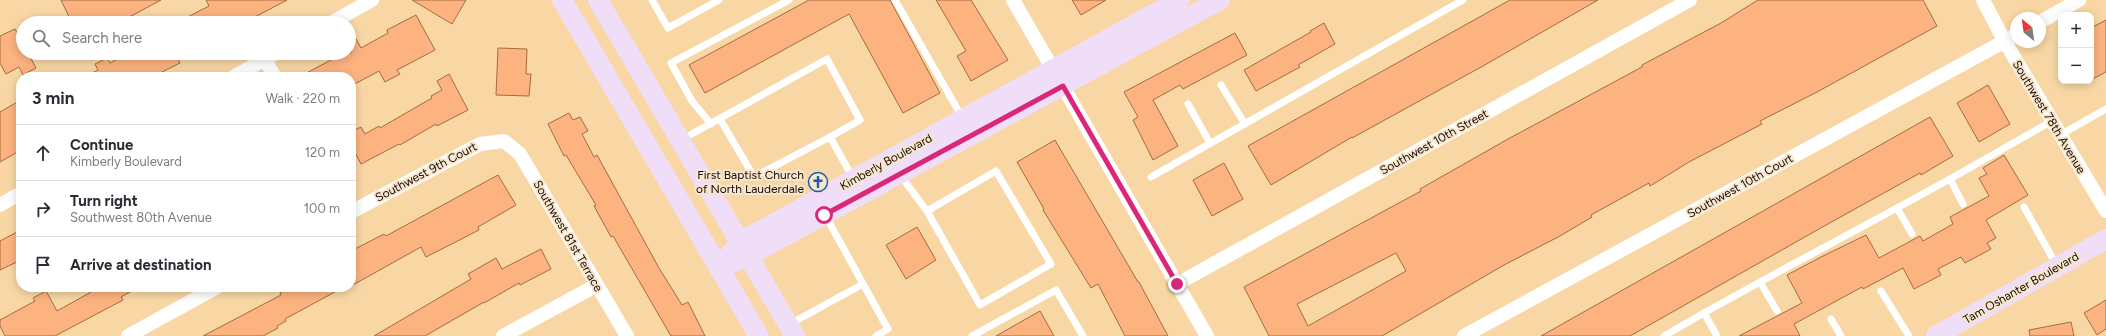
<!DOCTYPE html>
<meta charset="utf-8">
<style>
:root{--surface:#fff;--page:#f7f7f7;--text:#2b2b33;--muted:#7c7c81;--line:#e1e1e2}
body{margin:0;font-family:Figtree,sans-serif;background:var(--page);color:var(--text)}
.controls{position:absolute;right:12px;top:12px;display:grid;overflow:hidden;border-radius:8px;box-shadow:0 2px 10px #0003}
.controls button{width:36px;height:36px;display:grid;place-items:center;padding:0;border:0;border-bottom:1px solid var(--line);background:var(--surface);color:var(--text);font:20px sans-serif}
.compass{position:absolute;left:2010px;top:12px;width:36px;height:36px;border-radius:50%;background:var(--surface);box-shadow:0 2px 10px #0003;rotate:331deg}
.stop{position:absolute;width:12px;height:12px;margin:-9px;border:3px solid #db2777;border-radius:50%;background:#fff}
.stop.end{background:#db2777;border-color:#fff;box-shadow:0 1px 4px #0008}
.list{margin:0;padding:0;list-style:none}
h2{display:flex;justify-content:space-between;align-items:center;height:52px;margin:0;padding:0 16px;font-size:17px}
h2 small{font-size:13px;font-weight:400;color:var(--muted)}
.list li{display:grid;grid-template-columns:26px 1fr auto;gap:12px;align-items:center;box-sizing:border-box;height:56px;padding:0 16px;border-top:1px solid var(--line)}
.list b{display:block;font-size:15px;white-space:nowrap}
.list p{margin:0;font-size:13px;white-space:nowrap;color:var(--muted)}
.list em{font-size:13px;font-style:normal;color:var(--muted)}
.icon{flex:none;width:22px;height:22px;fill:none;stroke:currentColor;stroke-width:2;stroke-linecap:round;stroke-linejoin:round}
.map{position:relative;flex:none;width:2106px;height:336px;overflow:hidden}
.search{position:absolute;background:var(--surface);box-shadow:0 2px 10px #0003;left:16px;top:16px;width:340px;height:44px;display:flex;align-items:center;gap:10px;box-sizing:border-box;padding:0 14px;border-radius:22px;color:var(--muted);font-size:15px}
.panel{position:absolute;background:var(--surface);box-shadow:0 2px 10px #0003;left:16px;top:72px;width:340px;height:220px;border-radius:16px}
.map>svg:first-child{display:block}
.building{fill:#fcb37f;stroke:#a46b41;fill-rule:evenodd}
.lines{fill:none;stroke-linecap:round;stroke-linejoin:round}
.lane{stroke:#fff;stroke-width:7}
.street{stroke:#fff;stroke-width:14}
.secondary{stroke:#f0ddf7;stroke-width:20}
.route{stroke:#db2777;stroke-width:5}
.labels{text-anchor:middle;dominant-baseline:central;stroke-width:4;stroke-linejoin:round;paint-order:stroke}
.street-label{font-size:12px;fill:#170900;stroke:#f8e7cf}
.poi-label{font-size:12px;fill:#170900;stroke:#f8e7cf;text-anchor:end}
</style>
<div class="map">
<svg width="2106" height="336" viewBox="0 0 2106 336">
<rect width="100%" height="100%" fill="#f9d7a5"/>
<g class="building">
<path d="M61 0H161L120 22 118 18 108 23H72Z"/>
<path d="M206 0H287L253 18 255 23H176L209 6Z"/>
<path d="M412 0H466L452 24Z"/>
<path d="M809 0H890L940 93 903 113 849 14 705 93 689 65Z"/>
<path d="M936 0H971L1008 60 971 81 957 56 966 51Z"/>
<path d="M1072 0H1106L1081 15Z"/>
<path d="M1510 0H1598L1483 66 1352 138V137L1271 185 1248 146Z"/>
<path d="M1758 0H1923L1937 26 1817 92 1760 121 1762 124 1689 162 1650 186 1649 183 1591 215 1592 217 1560 236 1504 265 1382 336H1269L1244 287 1421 191 1420 189 1508 139 1642 67V65L1721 23ZM1396 253 1406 271 1308 326 1297 304Z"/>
<path d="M416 15 435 50 397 70 400 74 385 82 379 71 351 86V77H299L344 53H351V30L361 48 388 33 387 30Z"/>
<path d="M2106 20V72L2091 80V28Z"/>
<path d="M1324 23 1335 44 1298 65 1300 67 1256 91 1244 70 1311 32 1310 31Z"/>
<path d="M15 29 23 44V53H28L36 68 23 75 19 67 6 74 0 63V36Z"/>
<path d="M1235 33 1247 55 1183 89 1180 85 1153 100 1178 146 1153 160 1133 120 1138 117 1124 92Z"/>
<path d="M498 48 527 49 526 74H531L529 96 496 95Z"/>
<path d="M129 53H175L180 63 152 77H85L98 70 95 64 107 58 110 63Z"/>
<path d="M449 74 468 110 437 126 436 124 400 145 399 144 361 164 351 145V132L361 127 365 134 379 126 380 128 432 98 431 96 442 90 437 81Z"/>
<path d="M1988 85 2010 124 1979 142 1957 103Z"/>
<path d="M21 100V150L0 162V112Z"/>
<path d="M569 113 573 120 580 117 588 131 582 134 594 157 597 155 659 268 682 305 688 302 705 336H671L613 236 611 237 594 206 596 205 566 155 564 156 548 124Z"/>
<path d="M1930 117 1953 156 1921 175 1920 173 1826 225 1630 336H1541Z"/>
<path d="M1055 140 1138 282H1139L1168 336H1125L1098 284 1091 288 1043 210 1044 209 1017 162Z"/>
<path d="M2004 155 2028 195 1986 220 1996 238 1987 243 1991 249 1965 263 1961 257 1938 269 1941 275 1914 289 1903 268 1863 289 1862 287 1794 324 1800 336H1739L1802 303 1787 275 1821 257 1866 235 1879 258 1920 236 1923 241 1953 224 1950 217 1989 196 1979 178 1987 174 1983 168Z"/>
<path d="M1224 163 1243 199 1212 216 1193 180Z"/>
<path d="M498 175 516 205 478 227 479 230 426 257 421 247 351 286V251L384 234 386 236Z"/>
<path d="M917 227 936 260 906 279 886 245Z"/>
<path d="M21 230V260L0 270V241Z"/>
<path d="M541 249 551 269 520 285 519 283 484 303V302L425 336H374L471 279 468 274 496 258 502 269Z"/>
<path d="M100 287H139L121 297 123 300 55 336H5L0 326V320L35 301 33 298 46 291 57 311Z"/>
<path d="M292 287H344L285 319 286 321 277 326 278 328 263 336H203L281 295 280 293Z"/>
<path d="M2106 300V329L2097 335 2084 313Z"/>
<path d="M1040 311 1054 336H996Z"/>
<path d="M2071 322 2074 336H2030L2029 330Z"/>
</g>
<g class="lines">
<g class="lane">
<path d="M652 0 668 28 719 0"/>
<path d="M895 0 962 117"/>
<path d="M1221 85 1245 124"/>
<path d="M1188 104 1210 143"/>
<path d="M720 119 754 177 830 137"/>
<path d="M711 124 692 101 671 63 789 0"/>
<path d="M2060 135 2106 109"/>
<path d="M681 140 827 59 860 120 830 137 853 178"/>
<path d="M900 175 927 211 980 305 1051 264 996 171 927 211"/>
<path d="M1151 177 1463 0"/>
<path d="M1950 179 2052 121"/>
<path d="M2024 207 2057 266"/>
<path d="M1897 208 1950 179 1963 204"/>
<path d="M825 215 888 329 876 336"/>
<path d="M1760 282 1897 208 1912 234"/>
<path d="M1881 291 1909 336"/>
<path d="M1704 313 1760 282 1777 311"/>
<path d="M1831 319 1841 336"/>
<path d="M790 324 863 284"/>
<path d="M972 336 1056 290 1083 336"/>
<path d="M1664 336 1704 313 1717 336"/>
</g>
<g class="street">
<path d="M1013 0 1207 336"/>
<path d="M1983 0 2005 42 2106 211"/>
<path d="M2040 22 2079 0"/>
<path d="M331 23 372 0"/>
<path d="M265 60 275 77"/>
<path d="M233 77 276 53"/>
<path d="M0 205 21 193"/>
<path d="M351 212 480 144 504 141 520 154 627 336"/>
<path d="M1177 284 1690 0"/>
<path d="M128 336 217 287"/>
<path d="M503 336 597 285"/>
<path d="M1464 336 2016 35"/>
</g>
<g class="secondary">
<path d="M562 0 759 336"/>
<path d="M598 0 795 336"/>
<path d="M722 264 740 242 1179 0"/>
<path d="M719 268 748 256 1220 0"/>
<path d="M1936 336 2106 239"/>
</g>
</g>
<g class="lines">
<path class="route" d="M824 215 1063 86 1177 284"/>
</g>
<defs>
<g id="church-ring" transform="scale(1)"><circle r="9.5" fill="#f8e7cf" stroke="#1c5dae" stroke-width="1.5"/><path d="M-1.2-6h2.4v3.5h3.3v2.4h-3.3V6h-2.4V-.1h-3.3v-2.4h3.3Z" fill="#1c5dae"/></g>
</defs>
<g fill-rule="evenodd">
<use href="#church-ring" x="818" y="182"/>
</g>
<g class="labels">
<g class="street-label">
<text transform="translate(2049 117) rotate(59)">Southwest 78th Avenue</text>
<text transform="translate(1434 142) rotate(-29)">Southwest 10th Street</text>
<text transform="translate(886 162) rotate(-29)">Kimberly Boulevard</text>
<text transform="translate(426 172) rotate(-28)">Southwest 9th Court</text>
<text transform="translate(1740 186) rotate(-29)">Southwest 10th Court</text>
<text transform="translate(568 236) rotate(60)">Southwest 81st Terrace</text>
<text transform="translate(2021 288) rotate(-30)">Tam Oshanter Boulevard</text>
</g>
<g class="poi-label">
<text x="804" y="175">First Baptist Church<tspan x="804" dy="14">of North Lauderdale</tspan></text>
</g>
</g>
</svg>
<div class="controls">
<button>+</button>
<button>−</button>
</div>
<svg class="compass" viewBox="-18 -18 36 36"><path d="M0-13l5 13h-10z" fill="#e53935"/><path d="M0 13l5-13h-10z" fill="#7c7c81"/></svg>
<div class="stop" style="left:824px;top:215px"></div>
<div class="stop end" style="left:1177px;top:284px"></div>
<div class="search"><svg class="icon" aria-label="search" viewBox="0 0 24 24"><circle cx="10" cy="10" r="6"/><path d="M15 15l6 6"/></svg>Search here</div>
<section class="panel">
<h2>3 min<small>Walk · 220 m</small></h2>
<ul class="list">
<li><svg class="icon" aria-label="ahead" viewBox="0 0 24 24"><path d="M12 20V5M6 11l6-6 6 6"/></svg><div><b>Continue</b><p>Kimberly Boulevard</p></div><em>120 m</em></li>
<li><svg class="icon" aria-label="right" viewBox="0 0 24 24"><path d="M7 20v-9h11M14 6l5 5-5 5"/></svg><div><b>Turn right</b><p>Southwest 80th Avenue</p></div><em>100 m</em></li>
<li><svg class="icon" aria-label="arrive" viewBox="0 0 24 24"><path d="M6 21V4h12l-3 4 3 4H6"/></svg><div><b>Arrive at destination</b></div></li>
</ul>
</section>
</div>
